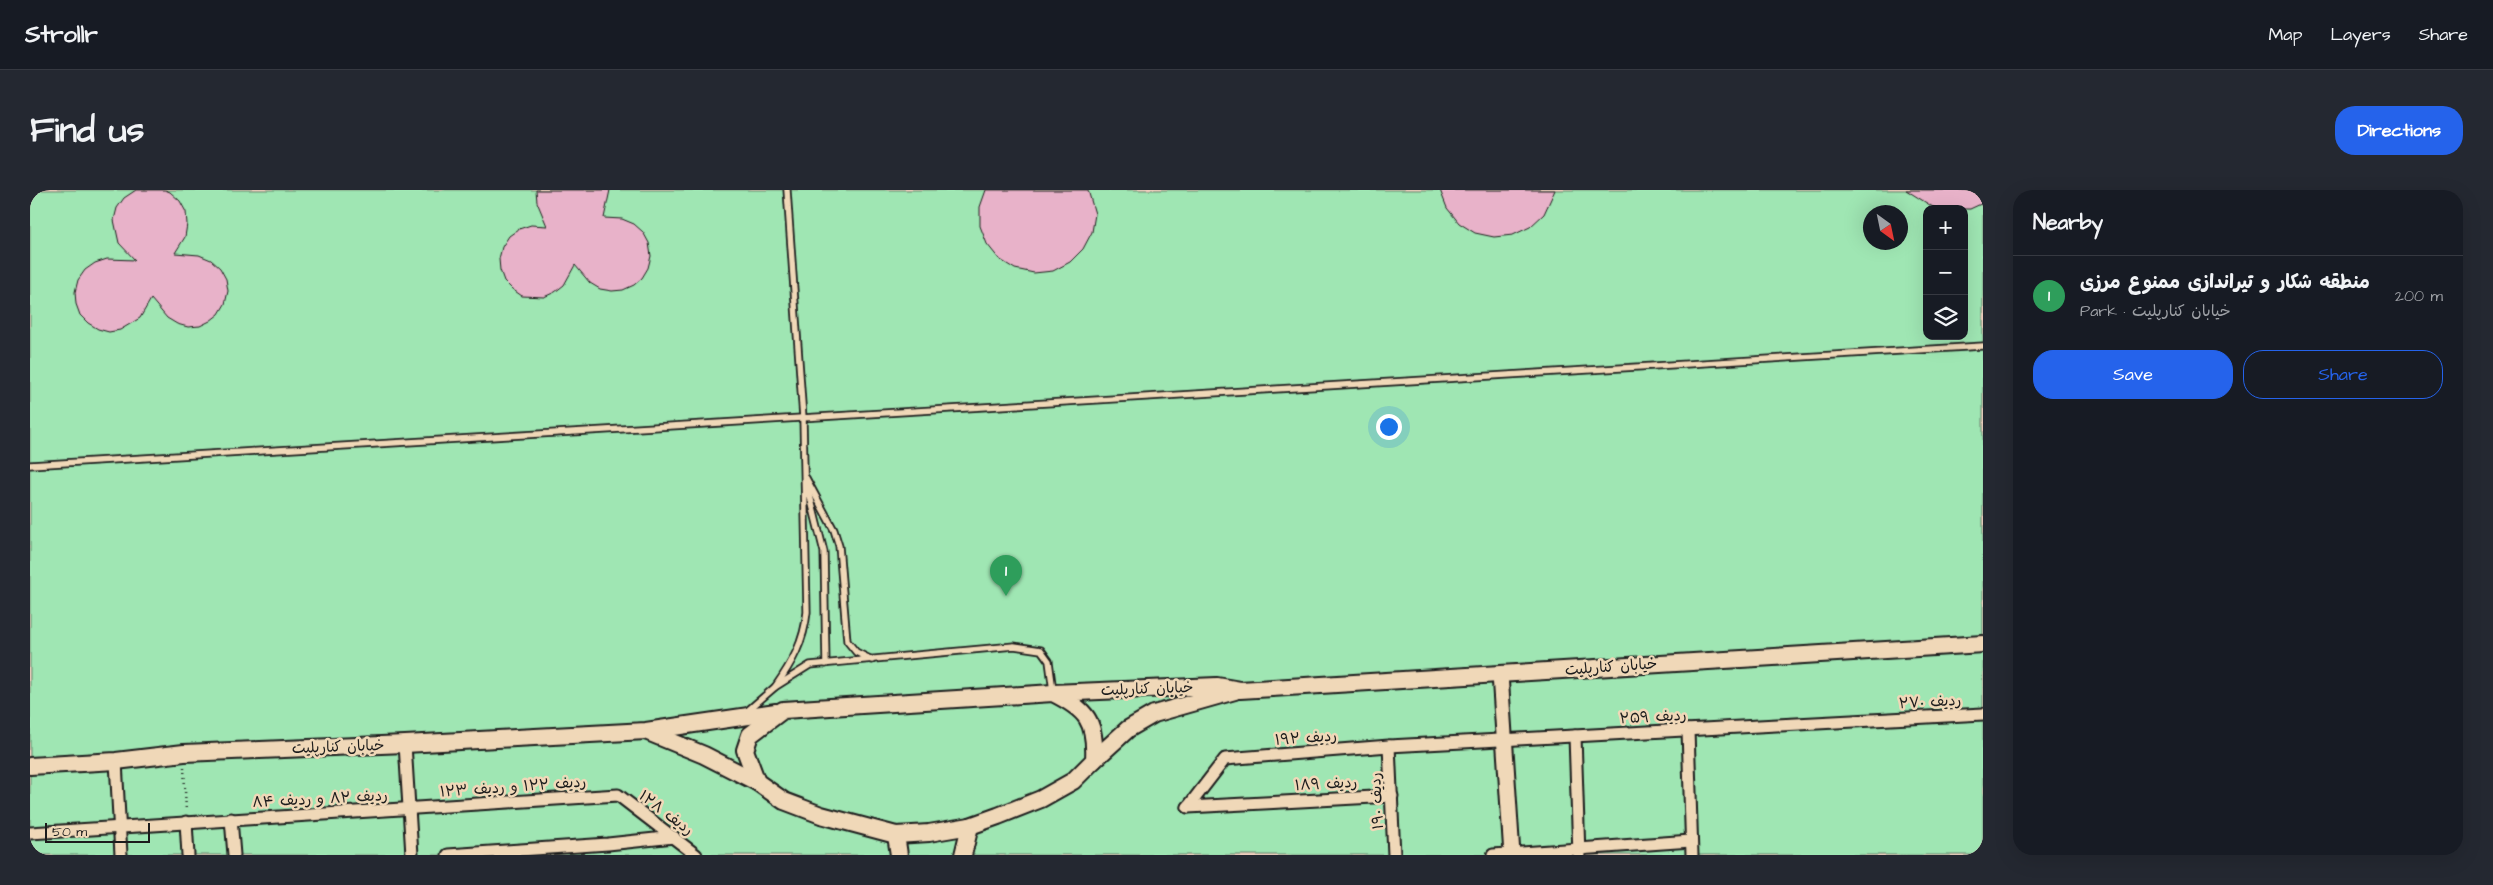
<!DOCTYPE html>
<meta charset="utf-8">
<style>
:root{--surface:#171b24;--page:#242831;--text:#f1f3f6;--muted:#9ea1a6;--line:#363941;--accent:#2563eb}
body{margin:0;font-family:"Architects Daughter","Playpen Sans Arabic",sans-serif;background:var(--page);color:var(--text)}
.controls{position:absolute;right:15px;top:15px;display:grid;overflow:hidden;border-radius:10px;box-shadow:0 5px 20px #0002}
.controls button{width:45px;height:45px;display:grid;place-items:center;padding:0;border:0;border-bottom:1px solid var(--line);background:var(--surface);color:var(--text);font:25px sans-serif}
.compass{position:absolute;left:1833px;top:15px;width:45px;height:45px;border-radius:50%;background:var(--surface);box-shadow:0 5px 20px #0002;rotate:147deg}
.scale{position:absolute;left:15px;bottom:12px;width:105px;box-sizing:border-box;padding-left:5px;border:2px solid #1c1c1c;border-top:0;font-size:14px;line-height:18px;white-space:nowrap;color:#1c1c1c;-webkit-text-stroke:4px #f0d8b8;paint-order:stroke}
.you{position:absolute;left:1358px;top:236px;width:18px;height:18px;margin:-12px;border:4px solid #fff;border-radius:50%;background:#1a73e8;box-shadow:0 0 0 8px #1a73e833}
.badge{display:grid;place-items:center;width:32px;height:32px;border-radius:50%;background:var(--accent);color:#fff;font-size:16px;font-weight:700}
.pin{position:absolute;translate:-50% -41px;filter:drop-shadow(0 1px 2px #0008)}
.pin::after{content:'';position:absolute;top:26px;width:18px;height:15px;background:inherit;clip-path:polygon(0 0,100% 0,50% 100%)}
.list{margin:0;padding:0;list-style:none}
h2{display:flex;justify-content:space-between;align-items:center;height:65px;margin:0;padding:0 20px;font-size:21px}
h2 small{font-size:16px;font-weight:400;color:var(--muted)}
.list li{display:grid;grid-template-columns:32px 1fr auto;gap:15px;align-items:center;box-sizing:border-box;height:80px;padding:0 20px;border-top:1px solid var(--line)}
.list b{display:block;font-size:19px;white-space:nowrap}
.list p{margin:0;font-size:16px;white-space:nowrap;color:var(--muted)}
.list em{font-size:16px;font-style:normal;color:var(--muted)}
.actions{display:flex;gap:10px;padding:15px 20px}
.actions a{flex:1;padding:11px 0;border:1px solid var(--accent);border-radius:20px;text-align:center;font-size:18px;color:var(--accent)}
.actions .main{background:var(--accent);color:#fff}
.icon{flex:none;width:28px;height:28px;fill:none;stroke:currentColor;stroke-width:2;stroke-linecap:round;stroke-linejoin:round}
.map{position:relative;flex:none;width:1953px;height:665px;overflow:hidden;border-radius:20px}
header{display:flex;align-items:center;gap:30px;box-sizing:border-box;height:70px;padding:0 25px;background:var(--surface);border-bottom:1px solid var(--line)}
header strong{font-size:24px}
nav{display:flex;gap:28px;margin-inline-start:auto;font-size:18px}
.intro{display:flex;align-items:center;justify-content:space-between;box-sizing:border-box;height:120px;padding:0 30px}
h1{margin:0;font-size:35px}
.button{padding:12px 22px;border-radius:20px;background:var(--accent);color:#fff;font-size:18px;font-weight:700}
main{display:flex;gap:30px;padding:0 30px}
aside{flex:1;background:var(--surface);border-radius:20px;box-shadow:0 5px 20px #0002}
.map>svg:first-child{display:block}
.green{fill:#9fe6b3;stroke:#5e8168;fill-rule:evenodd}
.building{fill:#e8b2c9;stroke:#1c1c1c}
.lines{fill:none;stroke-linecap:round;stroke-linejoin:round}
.service-casing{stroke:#1c1c1c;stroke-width:9}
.minor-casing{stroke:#1c1c1c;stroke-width:15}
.tertiary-casing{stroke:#1c1c1c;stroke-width:19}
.secondary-casing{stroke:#1c1c1c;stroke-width:20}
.path{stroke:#1c1c1c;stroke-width:2.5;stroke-dasharray:1 4;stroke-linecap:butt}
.service{stroke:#f0d8b8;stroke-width:5.5}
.minor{stroke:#f0d8b8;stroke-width:11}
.tertiary{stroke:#f0d8b8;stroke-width:15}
.secondary{stroke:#f0d8b8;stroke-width:16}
.labels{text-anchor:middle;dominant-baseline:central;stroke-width:5;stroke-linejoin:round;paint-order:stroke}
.street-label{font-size:15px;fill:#1c1c1c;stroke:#f0d8b8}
</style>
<header>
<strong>Strollr</strong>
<nav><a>Map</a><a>Layers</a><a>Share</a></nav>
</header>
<div class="intro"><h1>Find us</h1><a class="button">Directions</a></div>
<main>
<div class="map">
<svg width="1953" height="665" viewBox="0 0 1953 665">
<rect width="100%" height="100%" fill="#eecdbd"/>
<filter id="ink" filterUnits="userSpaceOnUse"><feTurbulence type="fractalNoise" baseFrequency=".02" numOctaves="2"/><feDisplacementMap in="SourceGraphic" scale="10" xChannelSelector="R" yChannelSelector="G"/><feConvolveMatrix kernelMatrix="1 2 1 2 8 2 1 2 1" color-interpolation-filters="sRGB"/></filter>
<g filter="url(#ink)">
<path class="green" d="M0 0H1953V665H0ZM1897 19H1934V146H1897ZM1840 22H1870V52H1840Z"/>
<g class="building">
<path d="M106 0H135L140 2 150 11 156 22 157 34 155 47 145 63 169 65 181 70 190 78 196 89 198 101 195 114 189 124 180 131 170 136 158 137 147 134 137 128 121 109 110 128 90 140 79 142 68 139 58 133 50 125 46 114 45 102 48 90 55 80 65 73 77 69 105 70 89 53 84 30 87 18 94 8Z"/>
<path d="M506 0H580L574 28 592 29 604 34 613 42 619 53 621 66 618 78 612 88 604 95 593 100 582 101 570 99 560 93 545 75 534 95 525 102 514 107 492 106 482 99 474 91 470 80 469 69 472 57 479 46 489 39 501 35 517 36 507 12Z"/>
<path d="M956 0H1058L1065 24 1062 42 1053 59 1040 72 1023 81 1004 83 985 79 969 69 957 54 950 36V17Z"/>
<path d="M1410 0H1525L1514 24 1500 37 1483 45 1464 47 1445 43 1429 33 1417 18Z"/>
<path d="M1876 0H1953V13L1940 19H1913L1903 17Z"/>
</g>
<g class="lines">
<g class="service-casing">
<g id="service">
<path d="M0 275 1953 156"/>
<path d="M776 288 804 340 809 356 817 451 826 462 842 470"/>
<path d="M778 298 794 362 796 474"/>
<path d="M745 497C762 473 774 452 777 422L773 228 757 0"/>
<path d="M716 522 745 497 780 475 984 456 1011 460 1019 471 1023 501"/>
</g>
</g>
<g class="minor-casing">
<g id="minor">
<path d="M1658 540 1662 665"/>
<path d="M1545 546 1549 665"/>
<path d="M375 554 382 665"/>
<path d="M1359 556 1364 665"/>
<path d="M86 571 91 665"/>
<path d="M1158 617 1195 569 1359 556 1953 524"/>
<path d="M1158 617 1362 606"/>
<path d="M201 629 204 665"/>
<path d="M156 632 158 665"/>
<path d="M0 643 588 605 666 665"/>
<path d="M418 665 578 654 644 647"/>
<path d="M1463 665 1661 651"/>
</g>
</g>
<g class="tertiary-casing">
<path id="tertiary" d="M1470 484 1482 665"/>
</g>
<g class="secondary-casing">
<g id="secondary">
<path d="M1023 503C1057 520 1066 531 1064 570L1043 591 1011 609 968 626 940 636 899 643 866 645 791 625 754 611 727 592 715 560 720 545 753 520 1023 503 1187 496 1210 500 1953 454"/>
<path d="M618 542 674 565 727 592"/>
<path d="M1064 570 1098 539 1124 524 1205 501"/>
<path d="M0 576 86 571 154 563 375 554 616 541 746 522"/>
<path d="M866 645 869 665"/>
<path d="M933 665 940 636"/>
</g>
</g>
<path class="path" d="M154 577 156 622"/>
<use href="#service" class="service"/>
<use href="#minor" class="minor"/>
<use href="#tertiary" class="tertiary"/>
<use href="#secondary" class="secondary"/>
</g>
</g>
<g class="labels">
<g class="street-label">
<text transform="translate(1581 477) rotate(-4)">خیابان کنارپلیت</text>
<text transform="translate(1117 499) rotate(-2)">خیابان کنارپلیت</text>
<text transform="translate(1900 512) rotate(-3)">ردیف ۲۷۰</text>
<text transform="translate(1623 527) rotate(-3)">ردیف ۲۵۹</text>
<text transform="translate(1276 548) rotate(-4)">ردیف ۱۹۲</text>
<text transform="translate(308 557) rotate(-2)">خیابان کنارپلیت</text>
<text transform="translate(1296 594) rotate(-3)">ردیف ۱۸۹</text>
<text transform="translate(483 597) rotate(-4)">ردیف ۱۲۲ و ردیف ۱۲۳</text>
<text transform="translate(290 609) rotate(-3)">ردیف ۸۲ و ردیف ۸۴</text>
<text transform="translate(1347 611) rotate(-93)">ردیف ۱۹۰</text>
<text transform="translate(636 623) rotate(37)">ردیف ۱۲۸</text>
</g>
</g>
</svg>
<div class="controls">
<button>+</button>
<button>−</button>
<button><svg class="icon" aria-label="layers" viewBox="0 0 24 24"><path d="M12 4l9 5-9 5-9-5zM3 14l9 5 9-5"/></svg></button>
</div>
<svg class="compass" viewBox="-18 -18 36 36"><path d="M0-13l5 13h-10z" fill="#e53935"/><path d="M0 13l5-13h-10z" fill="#9ea1a6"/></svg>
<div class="scale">50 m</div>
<div class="you"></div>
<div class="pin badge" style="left:976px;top:406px;background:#2e9e5b">1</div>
</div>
<aside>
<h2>Nearby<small></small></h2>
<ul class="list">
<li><span class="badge" style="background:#2e9e5b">1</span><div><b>منطقه شکار و تیراندازی ممنوع مرزی</b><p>Park · خیابان کنارپلیت</p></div><em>200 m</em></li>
</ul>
<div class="actions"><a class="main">Save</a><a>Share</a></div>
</aside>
</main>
